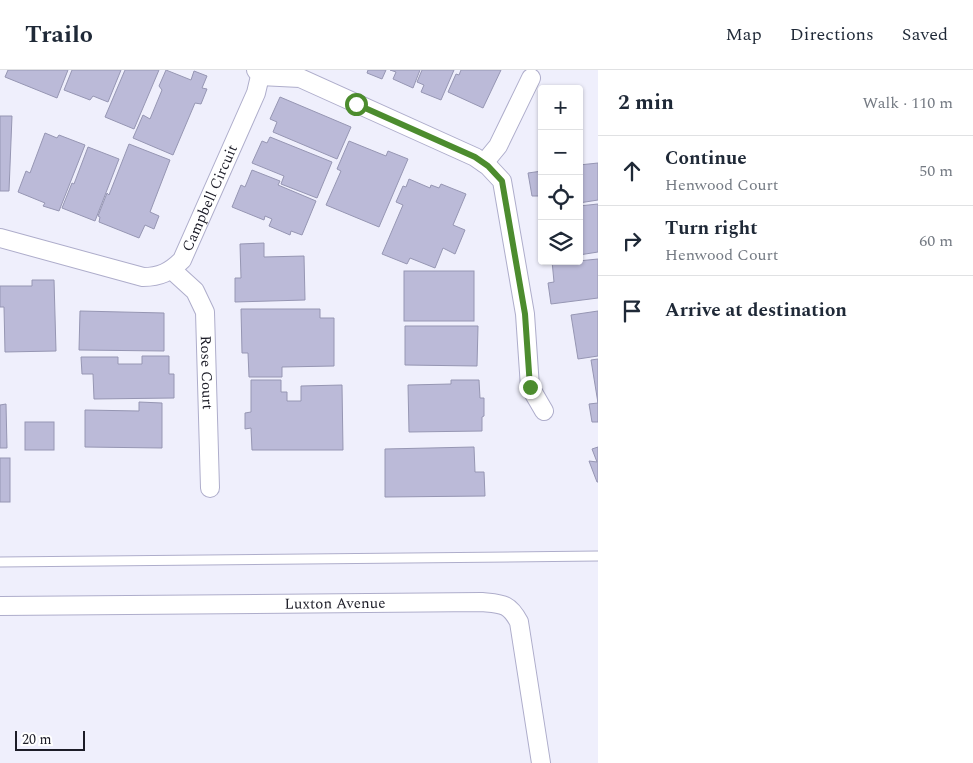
<!DOCTYPE html>
<meta charset="utf-8">
<style>
:root{--surface:#fff;--page:#f2f2f3;--text:#1f2937;--muted:#747a83;--line:#e0e1e3}
body{margin:0;font-family:Spectral,serif;background:var(--page);color:var(--text)}
.controls{position:absolute;right:15px;top:15px;display:grid;overflow:hidden;border-radius:5px;box-shadow:0 1px 4px #0004}
.controls button{width:45px;height:45px;display:grid;place-items:center;padding:0;border:0;border-bottom:1px solid var(--line);background:var(--surface);color:var(--text);font:25px sans-serif}
.scale{position:absolute;left:15px;bottom:12px;width:70px;box-sizing:border-box;padding-left:5px;border:2px solid #1c1c27;border-top:0;font-size:14px;line-height:18px;white-space:nowrap;color:#1c1c27;-webkit-text-stroke:4px #fff;paint-order:stroke}
.stop{position:absolute;width:15px;height:15px;margin:-11px;border:4px solid #4c8c2e;border-radius:50%;background:#fff}
.stop.end{background:#4c8c2e;border-color:#fff;box-shadow:0 1px 5px #0008}
.list{margin:0;padding:0;list-style:none}
h2{display:flex;justify-content:space-between;align-items:center;height:65px;margin:0;padding:0 20px;font-size:21px}
h2 small{font-size:16px;font-weight:400;color:var(--muted)}
.list li{display:grid;grid-template-columns:32px 1fr auto;gap:15px;align-items:center;box-sizing:border-box;height:70px;padding:0 20px;border-top:1px solid var(--line)}
.list b{display:block;font-size:19px;white-space:nowrap}
.list p{margin:0;font-size:16px;white-space:nowrap;color:var(--muted)}
.list em{font-size:16px;font-style:normal;color:var(--muted)}
.icon{flex:none;width:28px;height:28px;fill:none;stroke:currentColor;stroke-width:2;stroke-linecap:round;stroke-linejoin:round}
.map{position:relative;flex:none;width:598px;height:693px;overflow:hidden}
header{display:flex;align-items:center;gap:30px;box-sizing:border-box;height:70px;padding:0 25px;background:var(--surface);border-bottom:1px solid var(--line)}
header strong{font-size:24px}
nav{display:flex;gap:28px;margin-inline-start:auto;font-size:18px}
main{display:flex}
aside{flex:1;background:var(--surface)}
.map>svg:first-child{display:block}
.building{fill:#bbbad8;stroke:#9696b3}
.lines{fill:none;stroke-linecap:round;stroke-linejoin:round}
.service-casing{stroke:#aeadcb;stroke-width:11}
.minor-casing{stroke:#aeadcb;stroke-width:20}
.service{stroke:#fff;stroke-width:9}
.minor{stroke:#fff;stroke-width:18}
.route{stroke:#4c8c2e;stroke-width:6}
.labels{text-anchor:middle;dominant-baseline:central;stroke-width:4;stroke-linejoin:round;paint-order:stroke}
.street-label{font-size:15px;fill:#1c1c27;stroke:#fff}
</style>
<header>
<strong>Trailo</strong>
<nav><a>Map</a><a>Directions</a><a>Saved</a></nav>
</header>
<main>
<div class="map">
<svg width="598" height="693" viewBox="0 0 598 693">
<rect width="100%" height="100%" fill="#efeffc"/>
<g class="building">
<path d="M8 0H68L57 28 5 7Z"/>
<path d="M72 0H121L108 32 93 26 90 30 64 20Z"/>
<path d="M125 0H159L134 59 105 47Z"/>
<path d="M166 0 191 10 194 1 207 6 202 18 207 19 201 34 195 33 173 85 133 68 143 45 150 49 162 20 159 16Z"/>
<path d="M368 0H386L382 9 367 3Z"/>
<path d="M390 0H420L413 18 393 9 396 2Z"/>
<path d="M422 0H454L441 30 421 22 424 15 417 12Z"/>
<path d="M461 0H501L483 38 448 22 456 4 459 5Z"/>
<path d="M280 27 351 57 337 89 273 62 277 52 270 49Z"/>
<path d="M0 46H12L9 121H0Z"/>
<path d="M45 63 57 68 59 65 85 75 59 141 43 136 45 133 18 122 26 101 30 103Z"/>
<path d="M270 67 332 92 317 128 281 114 284 106 252 93 262 71 267 73Z"/>
<path d="M349 71 386 86 388 81 408 89 379 157 326 135 341 101 337 99Z"/>
<path d="M129 74 170 90 150 142 159 146 154 159 145 155 139 168 99 152 100 147 98 146 107 123 109 125Z"/>
<path d="M88 77 119 89 95 151 62 138 72 113 74 114Z"/>
<path d="M598 93V130L579 133V95Z"/>
<path d="M252 100 280 111 278 115 316 131 302 165 291 161 290 165 269 156 272 149 265 146 264 150 232 137 241 115 245 117Z"/>
<path d="M542 101V140H541L539 126H532L528 103Z"/>
<path d="M409 109 430 118 431 115 439 118 441 114 466 124 453 155 465 160 455 184 443 178 435 198 410 188 407 194 382 184 403 135 396 132 403 116 406 117Z"/>
<path d="M598 134V182L579 185V136Z"/>
<path d="M264 173V187L304 186 305 230 235 232V208H241L240 174Z"/>
<path d="M598 189V228L551 234 548 213 554 212 552 191H578Z"/>
<rect x="404" y="201" width="70" height="50"/>
<path d="M32 210H54L56 281 5 282 4 237H0V216H32Z"/>
<path d="M241 239H320V248H334V296L282 297V307H249L248 283H242Z"/>
<path d="M80 241 164 243V281L79 280Z"/>
<path d="M598 241V286L578 289 571 245Z"/>
<path d="M405 256H478L477 296 405 295Z"/>
<path d="M142 286H169V304H174V328L94 329 93 304H82L81 287H118V294H142Z"/>
<path d="M598 289V352H592L589 334 598 333 591 290Z"/>
<path d="M251 310H281V322H287V331H301V316L342 315 343 380H252L251 358 245 359V343L251 342Z"/>
<path d="M451 310H479L480 328H484V346L482 347V361L409 362 408 315 451 314Z"/>
<path d="M139 332 162 333V378L85 377V340L139 341Z"/>
<path d="M6 334 7 378H0V335Z"/>
<rect x="25" y="352" width="29" height="28"/>
<path d="M474 377 475 402H484L485 426 385 427V379Z"/>
<path d="M598 377V412H597L589 391 597 392 592 379Z"/>
<rect x="0" y="388" width="10" height="44"/>
</g>
<g class="lines">
<g class="service-casing">
<path id="service" d="M0 492 598 486"/>
</g>
<g class="minor-casing">
<g id="minor">
<path d="M260 6 300 8 475 87 488 96 502 111 525 244 530 317 544 341"/>
<path d="M484 93 498 76 531 8"/>
<path id="s1" d="M0 168 143 207C160 207 170 202 182 190L256 23 260 6 256 0"/>
<path id="s2" d="M172 200 195 221 205 242 210 418"/>
<path id="s3" d="M0 536 482 532C502 534 509 533 519 552L541 693"/>
</g>
</g>
<use href="#service" class="service"/>
<use href="#minor" class="minor"/>
</g>
<g class="lines">
<path class="route" d="M356 34 475 87 488 96 502 111 525 244 530 317"/>
</g>
<g class="labels">
<g class="street-label">
<text stroke="none"><textPath href="#s1" startOffset="260">Campbell Circuit</textPath></text>
<text stroke="none"><textPath href="#s2" startOffset="115">Rose Court</textPath></text>
<text stroke="none"><textPath href="#s3" startOffset="335">Luxton Avenue</textPath></text>
</g>
</g>
</svg>
<div class="controls">
<button>+</button>
<button>−</button>
<button><svg class="icon" aria-label="locate" viewBox="0 0 24 24"><circle cx="12" cy="12" r="6"/><path d="M12 2v4M12 18v4M2 12h4M18 12h4"/></svg></button>
<button><svg class="icon" aria-label="layers" viewBox="0 0 24 24"><path d="M12 4l9 5-9 5-9-5zM3 14l9 5 9-5"/></svg></button>
</div>
<div class="scale">20 m</div>
<div class="stop" style="left:356px;top:34px"></div>
<div class="stop end" style="left:530px;top:317px"></div>
</div>
<aside>
<h2>2 min<small>Walk · 110 m</small></h2>
<ul class="list">
<li><svg class="icon" aria-label="ahead" viewBox="0 0 24 24"><path d="M12 20V5M6 11l6-6 6 6"/></svg><div><b>Continue</b><p>Henwood Court</p></div><em>50 m</em></li>
<li><svg class="icon" aria-label="right" viewBox="0 0 24 24"><path d="M7 20v-9h11M14 6l5 5-5 5"/></svg><div><b>Turn right</b><p>Henwood Court</p></div><em>60 m</em></li>
<li><svg class="icon" aria-label="arrive" viewBox="0 0 24 24"><path d="M6 21V4h12l-3 4 3 4H6"/></svg><div><b>Arrive at destination</b></div></li>
</ul>
</aside>
</main>
